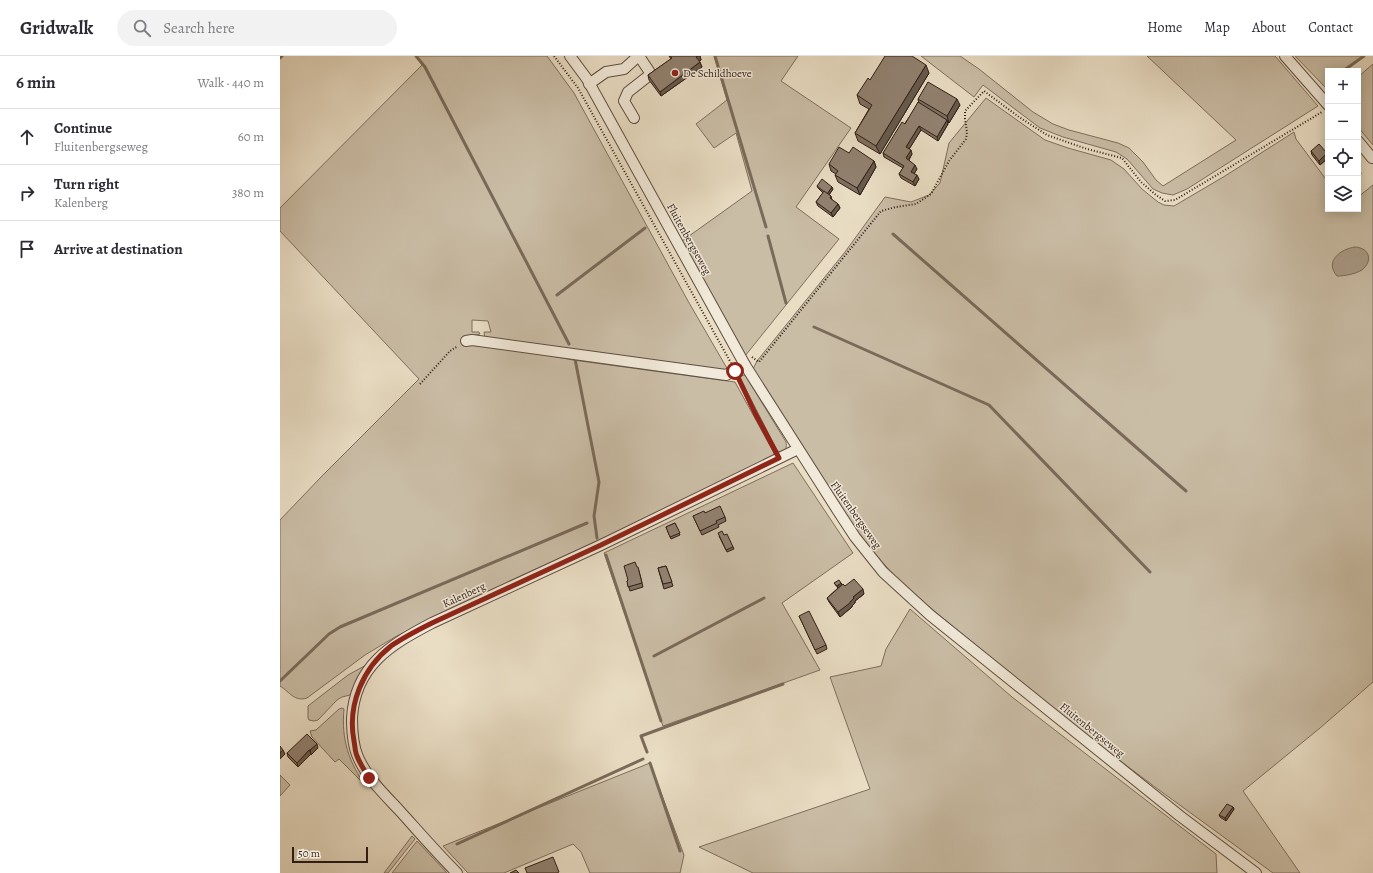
<!DOCTYPE html>
<meta charset="utf-8">
<style>
:root{--surface:#fff;--page:#f2f2f3;--text:#2b2b33;--muted:#7c7c81;--line:#e1e1e2}
body{margin:0;font-family:Alegreya,serif;background:var(--page);color:var(--text)}
.controls{position:absolute;right:12px;top:12px;display:grid;overflow:hidden;border-radius:0px;box-shadow:0 2px 10px #0003}
.controls button{width:36px;height:36px;display:grid;place-items:center;padding:0;border:0;border-bottom:1px solid var(--line);background:var(--surface);color:var(--text);font:20px sans-serif}
.scale{position:absolute;left:12px;bottom:10px;width:76px;box-sizing:border-box;padding-left:4px;border:2px solid #311e15;border-top:0;font-size:11px;line-height:14px;white-space:nowrap;color:#311e15;-webkit-text-stroke:3px #f1e9d9;paint-order:stroke}
.stop{position:absolute;width:12px;height:12px;margin:-9px;border:3px solid #8f2418;border-radius:50%;background:#fff}
.stop.end{background:#8f2418;border-color:#fff;box-shadow:0 1px 4px #0008}
.list{margin:0;padding:0;list-style:none}
h2{display:flex;justify-content:space-between;align-items:center;height:52px;margin:0;padding:0 16px;font-size:17px}
h2 small{font-size:13px;font-weight:400;color:var(--muted)}
.list li{display:grid;grid-template-columns:26px 1fr auto;gap:12px;align-items:center;box-sizing:border-box;height:56px;padding:0 16px;border-top:1px solid var(--line)}
.list b{display:block;font-size:15px;white-space:nowrap}
.list p{margin:0;font-size:13px;white-space:nowrap;color:var(--muted)}
.list em{font-size:13px;font-style:normal;color:var(--muted)}
.icon{flex:none;width:22px;height:22px;fill:none;stroke:currentColor;stroke-width:2;stroke-linecap:round;stroke-linejoin:round}
.map{position:relative;flex:none;width:1093px;height:817px;overflow:hidden}
header{display:flex;align-items:center;gap:24px;box-sizing:border-box;height:56px;padding:0 20px;background:var(--surface);border-bottom:1px solid var(--line)}
header strong{font-size:19px}
nav{display:flex;gap:22px;margin-inline-start:auto;font-size:14px}
.search{width:280px;height:36px;background:var(--page);display:flex;align-items:center;gap:10px;box-sizing:border-box;padding:0 14px;border-radius:22px;color:var(--muted);font-size:15px}
main{display:flex}
aside{flex:1;background:var(--surface)}
.map>svg:first-child{display:block}
.green{fill:#cabda6;stroke:#7e6e5e}
.water{fill:#aa9c88;stroke:#7a6a5a}
.lines{fill:none;stroke-linecap:round;stroke-linejoin:round}
.stream{stroke:#7a6a5a;stroke-width:3}
.minor-casing{stroke:#5f4e41;stroke-width:12}
.path{stroke:#311e15;stroke-width:2;stroke-dasharray:1 2;stroke-linecap:butt}
.minor{stroke:#f1e9d9;stroke-width:10}
.wall{fill:#7d6f60;stroke:#311e15}
.shaded-wall{fill:#665a4e;stroke:#311e15}
.building{fill:#918170;stroke:#311e15}
.route{stroke:#8f2418;stroke-width:5}
.poi-dot{fill:#8f2418;stroke:#f1e9d9;stroke-width:1.5}
.labels{text-anchor:middle;dominant-baseline:central;stroke-width:3;stroke-linejoin:round;paint-order:stroke}
.poi-label{font-size:11px;fill:#311e15;stroke:#f1e9d9;text-anchor:start}
.street-label{font-size:11px;fill:#311e15;stroke:#f1e9d9}
</style>
<header>
<strong>Gridwalk</strong>
<div class="search"><svg class="icon" aria-label="search" viewBox="0 0 24 24"><circle cx="10" cy="10" r="6"/><path d="M15 15l6 6"/></svg>Search here</div>
<nav><a>Home</a><a>Map</a><a>About</a><a>Contact</a></nav>
</header>
<main>
<aside>
<h2>6 min<small>Walk · 440 m</small></h2>
<ul class="list">
<li><svg class="icon" aria-label="ahead" viewBox="0 0 24 24"><path d="M12 20V5M6 11l6-6 6 6"/></svg><div><b>Continue</b><p>Fluitenbergseweg</p></div><em>60 m</em></li>
<li><svg class="icon" aria-label="right" viewBox="0 0 24 24"><path d="M7 20v-9h11M14 6l5 5-5 5"/></svg><div><b>Turn right</b><p>Kalenberg</p></div><em>380 m</em></li>
<li><svg class="icon" aria-label="arrive" viewBox="0 0 24 24"><path d="M6 21V4h12l-3 4 3 4H6"/></svg><div><b>Arrive at destination</b></div></li>
</ul>
</aside>
<div class="map">
<svg width="1093" height="817" viewBox="0 0 1093 817">
<rect width="100%" height="100%" fill="#e9ddc4"/>
<filter id="stains"><feTurbulence type="fractalNoise" baseFrequency=".005" numOctaves="4"/><feColorMatrix values="0 0 0 0 .2 0 0 0 0 .09 0 0 0 0 .02 0 0 0 .5 -.17"/></filter>
<radialGradient id="worn" r=".72"><stop offset=".6" stop-color="#630" stop-opacity="0"/><stop offset="1" stop-color="#630" stop-opacity=".3"/></radialGradient>
<g class="green">
<path d="M137 0H267L294 37 408 245 448 314 444 316 205 283 204 276H211L208 265 192 264V276H199L200 278 195 279V281L224 291 293 304 455 326 494 397 493 402 374 459 180 548 115 581 85 599 27 642C14 646 10 636 0 630V464L42 420 139 323 0 175V152L143 8Z"/>
<path d="M434 0H518L501 25 571 72 516 151 559 183 465 300 402 185 472 135 456 77 434 92 416 68 447 44Z"/>
<path d="M641 0H680L699 13 753 56 773 68 789 74 838 87 849 92 863 106 876 124 883 130 956 84 867 0H995L1038 50 907 133 893 139 882 137 873 133 847 103 836 96 783 81 760 72 703 29 694 41Z"/>
<path d="M1015 0H1084L1063 15H1048V29L1046 32Z"/>
<path d="M1093 8V89L1078 71V21Z"/>
<path d="M706 42 765 84 788 92 831 104 844 113 862 133 878 146 884 149 894 150 945 120 1014 76 1016 83 1048 126V153H1078V141L1093 129V626L1040 672 963 735 1020 817H993L875 731 795 671 630 535 614 519 590 493 565 457 473 313 477 305 565 196 605 141 631 146 649 139 660 127 669 87Z"/>
<path d="M465 319 506 386C507 391 506 394 502 398L497 394 459 320Z"/>
<path d="M513 407 573 497 502 547 540 614 383 670 324 497Z"/>
<path d="M630 553 732 641 936 798 937 817H473L419 791 590 733 550 621 601 610 606 593Z"/>
<path d="M88 608 70 639 62 641 57 644 38 664 34 665 29 664 28 662V650L68 619Z"/>
<path d="M62 652 64 653C61 683 69 708 87 731L59 703 55 706 32 681 30 675 36 674 59 653Z"/>
<path d="M370 707 404 799 400 817H310L301 796 293 788 224 817H188L163 790Z"/>
<path d="M0 719 10 729 0 740Z"/>
<path d="M132 780 135 783 108 817H104Z"/>
<path d="M137 785 167 817H112Z"/>
</g>
<path class="water" d="M1075 191C1090 192 1093 205 1082 214 1075 218 1065 220 1057 220 1044 205 1061 193 1075 191Z"/>
<g class="lines">
<g class="stream">
<path d="M136 0 145 11 289 288"/>
<path d="M435 0 486 171"/>
<path d="M0 2 2 0"/>
<path d="M1063 15 1084 0"/>
<path d="M613 178 906 435"/>
<path d="M488 180 506 247"/>
<path d="M277 239 365 172"/>
<path d="M534 271 709 349 870 516"/>
<path d="M295 303 319 426 314 460 317 482"/>
<path d="M326 499 381 665"/>
<path d="M374 600 484 542"/>
<path d="M0 625 49 578 60 571 307 467"/>
<path d="M367 696 361 680 503 628"/>
<path d="M370 707 400 795"/>
<path d="M177 788 363 703"/>
</g>
<g class="minor-casing">
<g id="minor">
<path d="M290 0 307 23 465 309 558 455 575 481 603 516 650 559 900 760 976 817"/>
<path d="M1005 0 1048 49"/>
<path d="M309 28 326 16 344 13 355 3 359 2"/>
<path d="M354 62 344 45 348 36 371 18 359 0"/>
<path d="M1078 85 1092 102"/>
<path d="M186 285 192 284 446 319 465 309"/>
<path d="M177 817C157 797 138 775 119 754 104 738 87 722 78 701 73 690 72 674 72 662 75 610 110 589 152 567L321 489 518 393"/>
</g>
</g>
<g class="path">
<path d="M274 0 298 32 451 307"/>
<path d="M472 301 479 306 601 155 616 151 636 148 651 138 669 105 686 83 687 76 685 63V55L704 35 739 61 767 79 807 93 842 102 861 126 876 139 885 145 895 144 1042 56"/>
<path d="M459 323 475 357 495 394"/>
<path d="M140 328 170 295 178 290"/>
</g>
<use href="#minor" class="minor"/>
</g>
<g class="wall">
<path d="M389 0H420L421 4 419 5 422 11 381 40 369 24 368 19 391 3Z"/>
<path d="M649 17 600 98 578 85 575 77 589 53 580 48 577 39 590 24Z"/>
<path d="M638 43 680 49 669 67 667 65 668 68 658 85 641 74 629 93 632 98 629 104 637 113 634 117 639 123 635 130 621 122 619 118 623 112 604 101 603 97 639 48Z"/>
<path d="M1031 95 1047 97 1048 102 1040 109 1032 99Z"/>
<path d="M569 97 594 105 596 111 580 139 558 126 555 119 556 118 551 115 549 108Z"/>
<path d="M537 130 553 133 549 139 551 140 552 144 558 148 560 152 553 161 538 150 536 146 543 137 538 132Z"/>
<path d="M425 457 445 461 446 465 438 469 439 471 422 479 413 460Z"/>
<path d="M395 467 400 479 391 483 386 471Z"/>
<path d="M444 479 453 491 454 493 447 496 439 480Z"/>
<path d="M386 510 393 530 384 533 378 512Z"/>
<path d="M357 511 359 515 363 531 350 535 347 525 348 524Z"/>
<path d="M554 527H561L562 529 565 530 584 538 575 545V547L572 550V551L560 561 549 546 547 542 558 532Z"/>
<path d="M519 560 546 589 547 593 537 598Z"/>
<path d="M38 692 31 699V698L18 711 8 701 7 697Z"/>
<path d="M953 751 954 753 946 765 940 761 939 759Z"/>
</g>
<g class="shaded-wall">
<path d="M418 0H420L421 4 418 6 416 1Z"/>
<path d="M420 6 422 11 381 40 380 36Z"/>
<path d="M646 9 649 17 600 98 596 90Z"/>
<path d="M677 43 680 49 669 67 667 60Z"/>
<path d="M667 64 668 68 658 85 657 81Z"/>
<path d="M639 70 641 74 628 95 626 91Z"/>
<path d="M631 94 632 98 627 106 626 102Z"/>
<path d="M1047 97 1048 102 1040 109 1039 105Z"/>
<path d="M594 105 596 111 580 139 577 132Z"/>
<path d="M635 109 637 113 633 120 631 116Z"/>
<path d="M1080 114 1081 118 1078 121V116Z"/>
<path d="M637 119 639 123 635 130 633 126Z"/>
<path d="M552 131 553 133 548 140 547 138Z"/>
<path d="M558 148 560 152 553 161 551 157Z"/>
<path d="M561 527 562 529 558 532 557 530Z"/>
<path d="M583 533 584 538 575 545V547L572 550V551L560 561 558 556 570 546 573 541Z"/>
<path d="M37 688 38 692 31 699 30 694Z"/>
<path d="M3 694 5 698 0 703V697Z"/>
<path d="M29 694 31 698 18 711 17 707Z"/>
<path d="M953 751 954 753 946 765 945 762Z"/>
</g>
<g class="building">
<path d="M390 0H418L416 1 420 6 380 36 368 19 392 2Z"/>
<path d="M605 0H632L646 9 596 90 575 77 592 49 577 39 588 22 590 24Z"/>
<path d="M648 26 677 43 667 60 638 43Z"/>
<path d="M638 46 667 64 657 81 639 70 626 91 631 94 626 102 635 109 631 116 637 119 633 126 619 118 624 110 603 97 622 66 625 68Z"/>
<path d="M1039 88 1047 97 1039 105 1031 95Z"/>
<path d="M559 91 569 97 573 91 594 105 577 132 555 119 558 115 549 108Z"/>
<path d="M542 123 552 131 547 138 537 130Z"/>
<path d="M544 135 551 140 550 142 558 148 551 157 536 146Z"/>
<path d="M440 450 445 461 436 465 437 467 420 475 413 460 424 455 425 457Z"/>
<path d="M395 467 400 477 390 481 386 471Z"/>
<path d="M442 475 444 479 447 478 453 491 446 494 438 477Z"/>
<path d="M355 506 357 511H358L362 527 348 531 347 525 348 524 344 510Z"/>
<path d="M386 510 392 526 383 528 378 512Z"/>
<path d="M574 523 583 533 573 541 574 542 570 546V547L558 556 547 542 563 528 565 530Z"/>
<path d="M559 524 561 527 557 530 554 527Z"/>
<path d="M529 555 546 589 535 594 519 560Z"/>
<path d="M27 678 37 688 30 694H29L17 707 7 697Z"/>
<path d="M0 690 3 694 0 697Z"/>
<path d="M947 748 953 751 945 762 939 759Z"/>
<path d="M273 801 279 816 277 817H247L245 812Z"/>
<path d="M236 814 239 817H230Z"/>
</g>
<g class="lines">
<path class="route" d="M89 722C85 715 80 708 77 700 75 696 75 690 74 685 67 649 83 612 111 590 124 581 138 574 152 567L321 489 499 402 475 357 455 315"/>
</g>
<circle class="poi-dot" cx="395" cy="17" r="4"/>
<g class="labels">
<g class="poi-label">
<text x="403" y="17">De Schildhoeve</text>
</g>
<g class="street-label">
<text transform="translate(409 183) rotate(61)">Fluitenbergseweg</text>
<text transform="translate(576 459) rotate(55)">Fluitenbergseweg</text>
<text transform="translate(184 539) rotate(-25)">Kalenberg</text>
<text transform="translate(812 674) rotate(39)">Fluitenbergseweg</text>
</g>
</g>
<rect width="100%" height="100%" filter="url(#stains)"/>
<rect width="100%" height="100%" fill="url(#worn)"/>
</svg>
<div class="controls">
<button>+</button>
<button>−</button>
<button><svg class="icon" aria-label="locate" viewBox="0 0 24 24"><circle cx="12" cy="12" r="6"/><path d="M12 2v4M12 18v4M2 12h4M18 12h4"/></svg></button>
<button><svg class="icon" aria-label="layers" viewBox="0 0 24 24"><path d="M12 4l9 5-9 5-9-5zM3 14l9 5 9-5"/></svg></button>
</div>
<div class="scale">50 m</div>
<div class="stop" style="left:455px;top:315px"></div>
<div class="stop end" style="left:89px;top:722px"></div>
</div>
</main>
